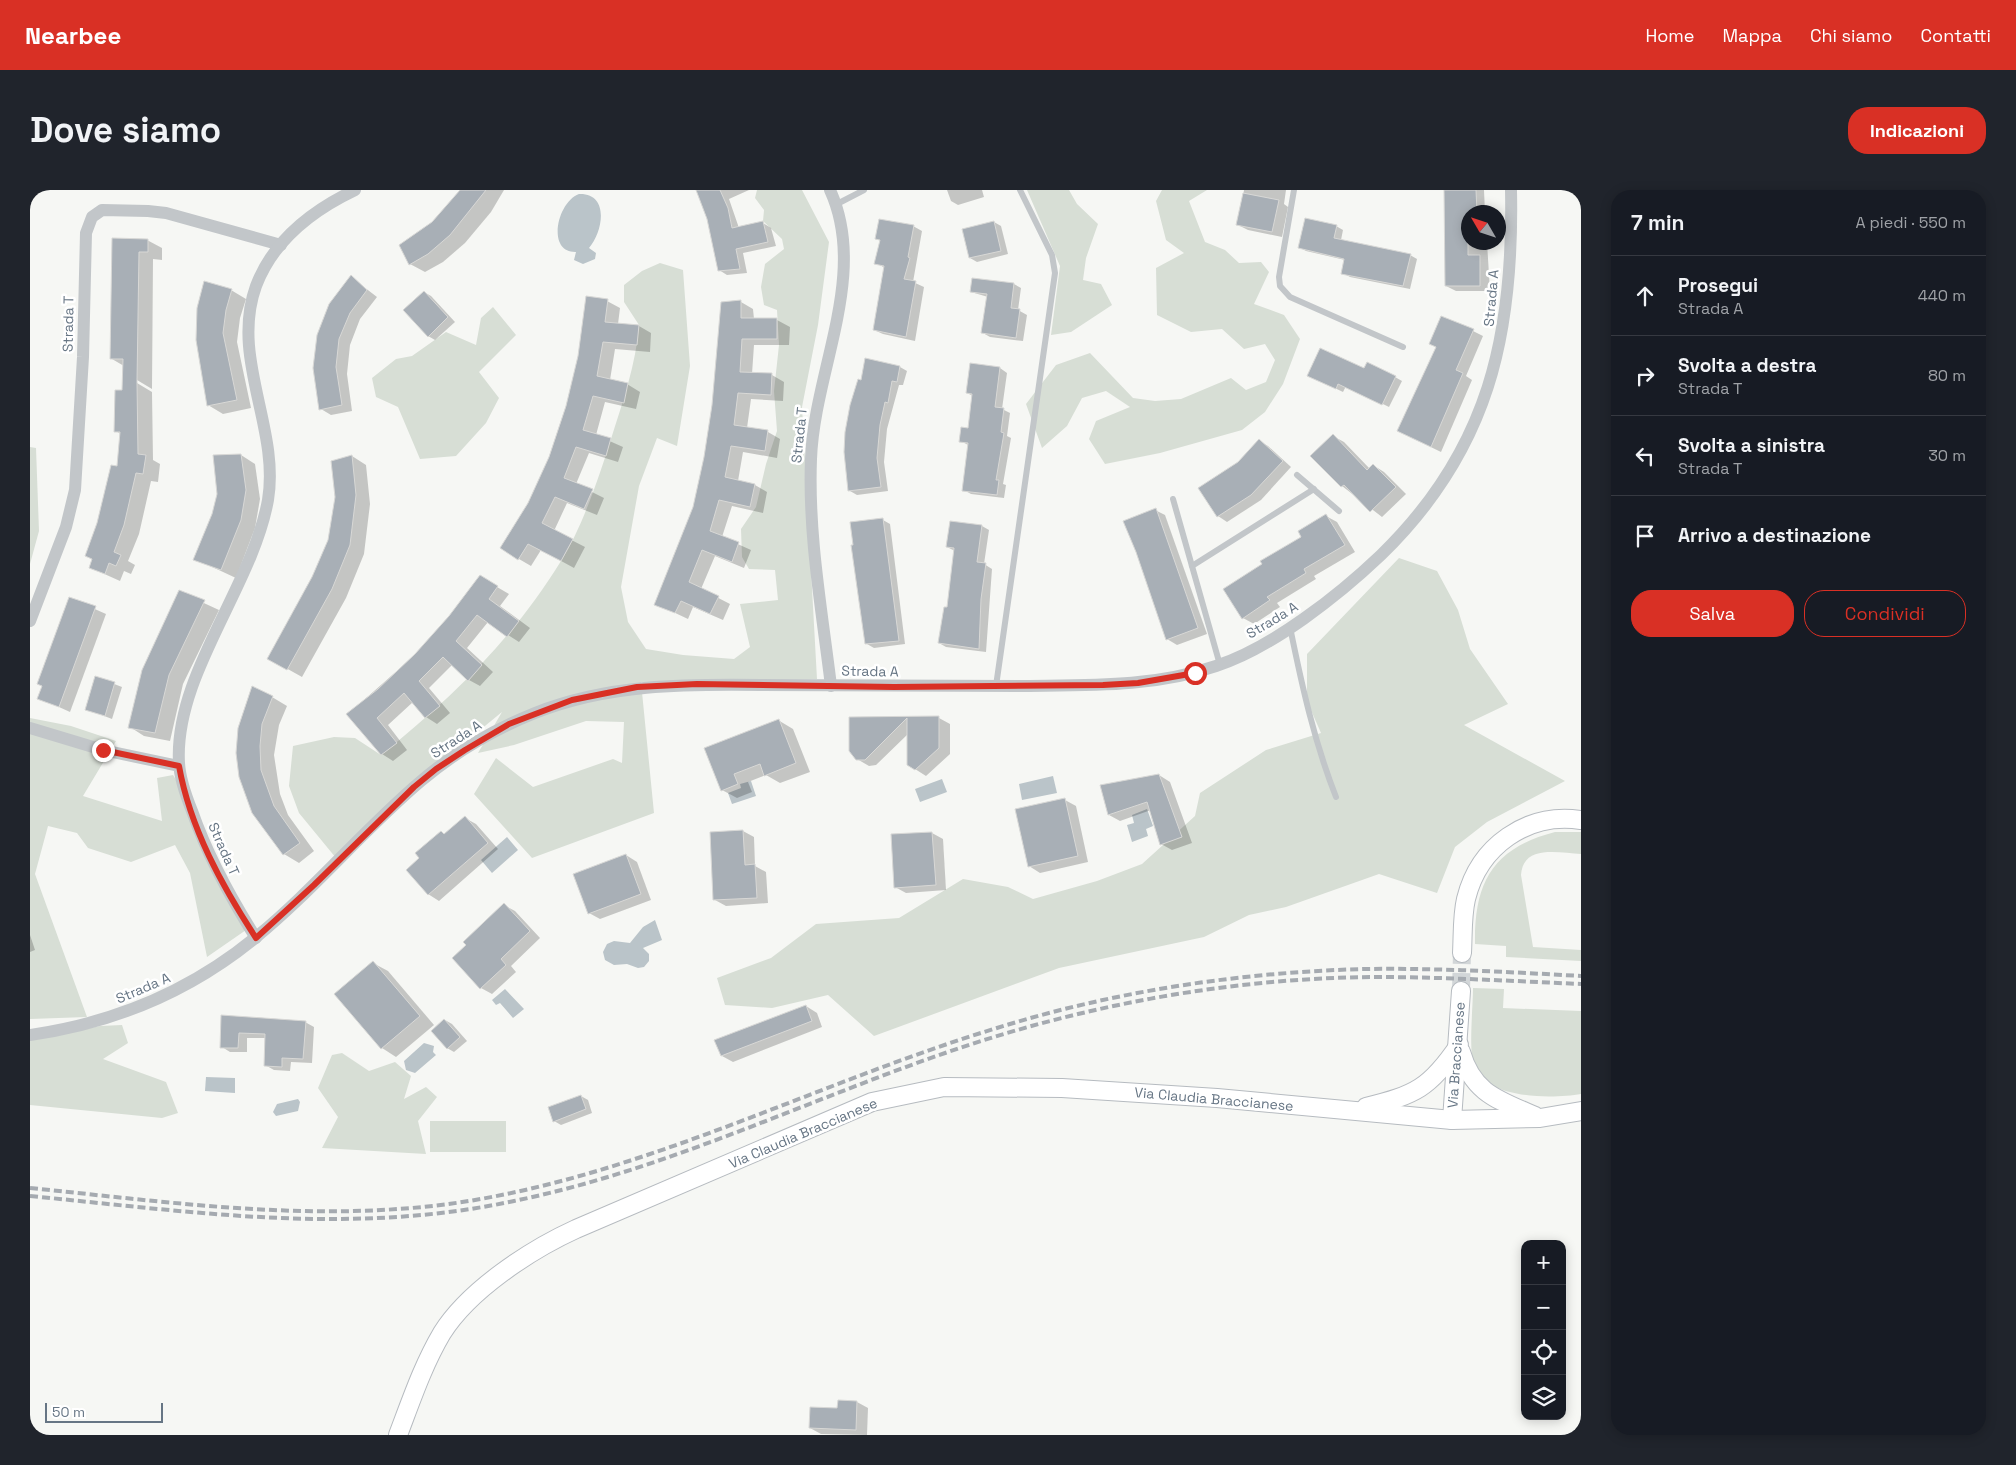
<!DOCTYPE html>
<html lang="it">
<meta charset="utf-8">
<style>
:root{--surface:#171b24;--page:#20242c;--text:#f1f3f6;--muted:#9ea1a6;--line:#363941;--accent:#d93025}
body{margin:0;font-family:"Space Grotesk",sans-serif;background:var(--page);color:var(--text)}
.controls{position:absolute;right:15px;bottom:15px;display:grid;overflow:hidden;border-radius:10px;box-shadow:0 2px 12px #0003}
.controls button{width:45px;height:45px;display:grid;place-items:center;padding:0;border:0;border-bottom:1px solid var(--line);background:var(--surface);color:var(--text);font:25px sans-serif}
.compass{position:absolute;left:1431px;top:15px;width:45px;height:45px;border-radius:50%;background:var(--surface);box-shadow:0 2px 12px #0003;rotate:309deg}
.scale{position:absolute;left:15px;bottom:12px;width:118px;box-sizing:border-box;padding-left:5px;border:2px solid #667584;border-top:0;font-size:14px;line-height:18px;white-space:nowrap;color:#667584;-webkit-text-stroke:4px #fff;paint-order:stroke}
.stop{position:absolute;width:15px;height:15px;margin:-11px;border:4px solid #d93025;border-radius:50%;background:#fff}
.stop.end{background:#d93025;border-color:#fff;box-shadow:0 1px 5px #0008}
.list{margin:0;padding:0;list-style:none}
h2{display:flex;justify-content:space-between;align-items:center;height:65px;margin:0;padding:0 20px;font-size:21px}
h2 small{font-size:16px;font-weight:400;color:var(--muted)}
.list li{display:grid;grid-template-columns:32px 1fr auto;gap:15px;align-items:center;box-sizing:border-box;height:80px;padding:0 20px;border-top:1px solid var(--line)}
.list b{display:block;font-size:19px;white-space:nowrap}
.list p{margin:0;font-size:16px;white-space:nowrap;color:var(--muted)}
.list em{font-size:16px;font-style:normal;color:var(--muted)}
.actions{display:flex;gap:10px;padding:15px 20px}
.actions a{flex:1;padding:11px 0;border:1px solid var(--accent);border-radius:20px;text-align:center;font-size:18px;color:var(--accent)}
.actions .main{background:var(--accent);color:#fff}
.icon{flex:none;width:28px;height:28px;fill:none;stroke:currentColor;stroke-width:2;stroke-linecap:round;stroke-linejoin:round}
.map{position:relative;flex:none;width:1551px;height:1245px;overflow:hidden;border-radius:20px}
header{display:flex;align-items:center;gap:30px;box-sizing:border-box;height:70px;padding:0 25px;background:var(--accent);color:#fff}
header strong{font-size:24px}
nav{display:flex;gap:28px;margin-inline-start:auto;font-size:18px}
.intro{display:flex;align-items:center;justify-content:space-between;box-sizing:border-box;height:120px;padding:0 30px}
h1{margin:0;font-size:35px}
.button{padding:12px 22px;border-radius:20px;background:var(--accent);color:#fff;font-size:18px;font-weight:700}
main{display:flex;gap:30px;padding:0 30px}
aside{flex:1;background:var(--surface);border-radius:20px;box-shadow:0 2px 12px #0003}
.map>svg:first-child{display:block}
.green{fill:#d7ded5}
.water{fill:#bac4c9}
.shadow{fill:#0003}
.building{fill:#a8afb6;stroke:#d8d8d6}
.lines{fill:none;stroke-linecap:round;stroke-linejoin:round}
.secondary-tunnel{stroke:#d2d6d8;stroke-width:18;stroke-dasharray:18 9;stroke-linecap:butt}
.secondary-casing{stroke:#b6bbc0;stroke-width:20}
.lane{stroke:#c2c6c9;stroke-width:6}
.street{stroke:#c2c6c9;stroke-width:12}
.secondary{stroke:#fff;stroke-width:18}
.rail{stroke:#a5aab0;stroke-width:4;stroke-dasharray:8 4;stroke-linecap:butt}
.route{stroke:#d93025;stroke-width:6}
.labels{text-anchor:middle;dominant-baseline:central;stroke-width:5;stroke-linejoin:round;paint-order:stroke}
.street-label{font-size:14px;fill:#667584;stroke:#fff}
</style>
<header>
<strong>Nearbee</strong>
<nav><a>Home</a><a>Mappa</a><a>Chi siamo</a><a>Contatti</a></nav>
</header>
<div class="intro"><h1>Dove siamo</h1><a class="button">Indicazioni</a></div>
<main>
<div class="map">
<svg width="1551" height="1245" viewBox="0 0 1551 1245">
<rect width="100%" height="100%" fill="#f6f7f4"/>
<g class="green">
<path d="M727 0H772L799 52 788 135 772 217 787 489 611 492 624 623 502 668 444 604 466 568 503 597 583 569 592 573 594 532 556 531 484 555 448 563 472 522 344 627 306 668 269 623 259 596 263 556 304 547 325 548 351 565C422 508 483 449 531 371 552 338 569 287 581 249 593 211 606 174 609 135L594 112V95L612 81 630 73 653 80 660 176 647 256 627 248 609 296 591 397 598 432 616 459 653 465 704 469 720 457 710 414 748 410 745 380 719 379 712 367 711 339 726 317 736 274 747 241 744 201 749 155 747 120 734 115 731 97 735 74 754 59 752 49 733 31 734 20 725 8Z"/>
<path d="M997 0H1039L1047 14 1068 34 1056 68 1053 90 1071 94 1082 115 1041 142 1021 145 1030 76Z"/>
<path d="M1132 0H1177L1159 11 1175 52 1195 60 1209 73 1231 72 1239 82 1224 114 1254 125 1270 149 1253 194 1235 222 1212 240 1130 263 1075 274 1059 249 1066 231 1100 217 1076 201 1052 208 1037 236 1012 258 996 214 1026 175 1060 163 1103 208 1125 211 1151 209 1201 188 1216 200 1236 192 1245 170 1235 154 1214 159 1192 139 1161 142 1127 125 1126 78 1154 63 1136 50 1126 11Z"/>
<path d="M463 117 486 145 449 182 469 208 456 233 426 266 390 269 368 217 346 207 342 188 366 169 382 166 416 142 446 155 451 128Z"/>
<path d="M0 257 6 258 9 341 0 374Z"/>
<path d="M1369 368 1407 381 1428 420 1440 459 1478 514 1434 535 1535 591 1457 632 1425 657 1407 703 1349 684 1256 717 1219 725 1174 747 1029 778 844 846 798 805 742 818 695 815 687 788 741 768 786 734 869 728 933 689 978 697 1003 709 1067 691 1112 674 1165 626 1170 603 1236 560 1291 543 1277 511V464Z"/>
<path d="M0 528 41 536 86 551 53 606 132 631 127 588 143 585 156 605 216 740 177 767 160 683 145 655 101 672 58 658 47 643 18 636 5 684 57 827 0 829Z"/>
<path d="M1525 642H1551V664C1529 663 1493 654 1491 685L1503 757 1551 760V771L1476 767V756L1445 754C1444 692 1463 658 1525 642Z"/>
<path d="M1443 798 1474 799 1473 818 1551 821V904C1521 909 1451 910 1443 871 1439 856 1443 816 1443 798Z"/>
<path d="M92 835 98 853 73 869 136 892 148 923 132 928 0 915V850L70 836Z"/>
<path d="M312 863 339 881 365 872 381 886 374 909 396 897 407 907 388 931 396 964 292 958 308 927 288 898 302 865Z"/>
<rect x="400" y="931" width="76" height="31"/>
</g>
<g class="water">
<path d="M549 4C580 3 573 42 559 58L566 63 565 69 553 74 544 70 546 62C516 63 527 12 549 4Z"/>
<path d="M1023 586 1027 603 992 610 989 594Z"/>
<path d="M912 589 917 602 890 612 885 599Z"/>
<path d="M721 591 726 606 702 614 698 603 711 598 710 594Z"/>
<path d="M1117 619 1123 636 1116 639 1118 646 1102 652 1097 635 1104 633 1102 625Z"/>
<path d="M477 647 488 660 462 683 451 670Z"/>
<path d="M625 730 632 750 613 758 619 764V771L614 777 608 778 597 774 584 775 575 770 573 762 577 754 584 751 600 753 613 737Z"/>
<path d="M475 799 494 819 483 828 470 813 466 815 462 810Z"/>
<path d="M394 853 404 856 403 862 406 865 385 883 376 880 374 871Z"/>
<path d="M176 887 205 888V903L175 901Z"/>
<path d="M268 909 270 912 268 921 246 926 243 922 247 914Z"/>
</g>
<g class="shadow">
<path d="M431 0H474L461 22 435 53 413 72 395 82 380 74 403 33Z"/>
<path d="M667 0H719L699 9 709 38 733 33 741 38 746 56 713 63 717 83 697 85 689 80 679 28Z"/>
<path d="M917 0H952L954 7 928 15 921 11Z"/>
<path d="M1214 0H1256L1254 14 1258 17 1252 47 1218 40 1208 35Z"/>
<path d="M1415 0H1454L1455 22H1438V52H1457L1460 101H1426L1416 96Z"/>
<path d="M964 32 971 36 978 64 947 72 940 68Z"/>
<path d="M883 36 892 41 883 92 894 97 885 151 853 144 844 140 855 78 846 73 851 51 846 49Z"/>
<path d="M1306 36 1313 40 1311 50 1380 65 1387 69 1380 99 1320 87 1313 83 1315 70 1276 61 1269 57Z"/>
<path d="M83 50H117L132 58V70L123 69 122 199 107 190V193L122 202 123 270 130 274 128 292 121 291 109 344 98 371 105 375 101 384 94 381 90 391 61 378 63 370 56 366 88 277 92 245 86 241 94 201V176L82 169Z"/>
<path d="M321 87 347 107 330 129 320 155 317 184 322 221 301 225 291 219Z"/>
<path d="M943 89 984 94 991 98 988 120 997 125 993 151 960 147 953 143 958 107 941 102Z"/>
<path d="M201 100 216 109 210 128 207 152 221 218 193 224 178 215 172 186Z"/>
<path d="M394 102 401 106 425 132 405 150 398 146Z"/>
<path d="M577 111 590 118 588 134 609 136 621 143 620 162 585 159 580 190 597 194 610 202 606 219 575 212 566 245 593 257 588 272 559 263 546 294 574 308 567 325 537 313 524 341 555 357 544 378 511 360 501 376 489 369 499 314 520 267Z"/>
<path d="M711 112 723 119 724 129 747 130 760 137 759 155H724L722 184 742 185 754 192 753 211 721 209 717 238 738 242 750 249 747 268 713 262 708 291 725 295 737 302 733 323 702 316 692 347 721 360 714 378 685 366 671 399 700 414 693 430 663 417 658 429 626 414 665 317 684 215 692 113Z"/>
<path d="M1443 141 1453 146 1436 186 1442 190 1411 262 1378 246Z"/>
<path d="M870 177 877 181 873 195H869L857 239 854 272 858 301 827 305 820 301 822 216Z"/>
<path d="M970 178 977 183 972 219 980 223 977 246 981 248 973 294 976 295 974 308 941 304 934 300 938 255 931 251 939 240 943 206 937 203Z"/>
<path d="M1335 180 1365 187 1372 191 1359 217 1316 196 1313 202 1286 189Z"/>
<path d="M1303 246 1314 252 1340 279 1343 275 1354 282 1376 304 1352 327 1312 296Z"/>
<path d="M1229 251 1238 256 1261 277 1231 310 1197 332 1188 326 1209 273Z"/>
<path d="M211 265 225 274 230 309 225 338 206 388 165 369Z"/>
<path d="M322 266 336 275 340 314 334 364 316 408 272 487 238 468 295 363 306 318 302 272Z"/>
<path d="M1125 320 1135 325 1177 444 1147 455 1137 449Z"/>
<path d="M1296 326 1307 332 1325 362 1284 386 1286 389 1247 413 1250 417 1224 434 1213 428 1272 347Z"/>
<path d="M853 330 860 334 875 454 844 458 837 454Z"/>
<path d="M921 332 952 336 959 340 954 374 962 379 956 462 916 457 909 453 918 418 925 361 917 357Z"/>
<path d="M450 387 479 404 470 416 500 438 489 452 458 432 437 458 463 482 450 496 439 490 423 474 399 498 420 523 407 534 396 527 383 512 358 535 377 560 363 571 352 564 318 524 385 465 420 426Z"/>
<path d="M150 402 189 420 153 494 140 551 114 546 100 537Z"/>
<path d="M40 408 76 424 40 522 9 508Z"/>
<path d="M66 487 92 497 82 529 56 519Z"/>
<path d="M242 507 257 516 249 535 244 565 250 604 258 625 284 661 269 673 254 664 210 580Z"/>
<path d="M820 528H909L920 534V564L896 586 885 579 878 544 846 575 839 576 827 569Z"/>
<path d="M748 530 763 539 780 582 750 593 736 585 718 592 722 602 707 608 692 600 676 558Z"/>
<path d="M1129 585 1140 592 1162 653 1142 660 1131 654 1121 620 1090 631 1079 625 1071 596Z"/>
<path d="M1035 610 1046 616 1058 672 1010 683 999 676Z"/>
<path d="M435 628 446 634 468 659 409 711 398 704 391 668 411 642 416 645Z"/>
<path d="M713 641 724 647 725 676 736 682 738 713 696 716 685 710Z"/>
<path d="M902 643 913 649 916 700 876 703 865 697Z"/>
<path d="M596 665 607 672 621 710 570 729 559 723Z"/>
<path d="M474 715 485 721 510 748 481 776 486 782 462 804 451 798Z"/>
<path d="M0 745 5 760 0 762Z"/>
<path d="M343 773 358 781 404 835 366 867 352 858Z"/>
<path d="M776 816 787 823 792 837 703 872 692 866Z"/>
<path d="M193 826 275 832 284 837 282 873 261 872 260 881 244 880 235 875 236 848H217V862H200L192 857Z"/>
<path d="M415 830 422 834 437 851 424 862 417 858Z"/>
<path d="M551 906 558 910 562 923 531 935 524 931Z"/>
<path d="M827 1212 838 1218 837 1245 791 1244 780 1238 808 1219Z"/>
</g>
<g class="building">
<path d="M430 0H456L420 45 398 64 379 75 369 55 402 32Z"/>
<path d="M666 0H690L698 18 702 38 733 31 738 52 706 59 710 79 688 81 677 29Z"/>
<path d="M1414 0H1446L1447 22H1438V65H1450V96H1415Z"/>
<path d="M1213 3 1249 10 1242 42 1206 35Z"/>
<path d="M1275 28 1307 35 1304 48 1381 64 1373 96 1311 84 1314 69 1268 58Z"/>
<path d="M849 29 884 35 878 67 880 68 874 89 886 91 876 147 843 140 854 76 844 74 850 50 845 49Z"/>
<path d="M964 31 971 61 939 68 932 39Z"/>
<path d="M82 48 118 49V62H109L107 192 108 264 116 265 113 284 106 283 94 335 84 362 91 365 86 376 79 373 75 384 59 378 62 369 55 366 67 333 81 275 87 276 90 242H84L85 200H92L93 169H80Z"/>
<path d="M321 85 337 100 320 123 309 149 306 177 312 215 289 220 283 178 287 145 299 114Z"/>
<path d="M942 88 984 93 981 118 990 119 986 148 951 143 957 104 940 102Z"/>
<path d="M174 91 202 99 196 120 193 143 207 210 177 216 166 150 167 118Z"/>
<path d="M394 101 418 127 398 147 373 120Z"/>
<path d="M556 106 578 109 575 132 609 135 607 155 573 152 567 186 598 193 594 213 563 206 553 240 581 248 576 266 546 257 534 288 563 299 554 319 525 307 512 333 543 349 531 371 498 354 488 370 470 358 498 313 519 267 536 216 548 166Z"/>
<path d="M711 110V128H747V149H712L710 182 742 183 741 205 708 203 704 235 738 240 735 261 701 256 695 287 725 294 720 317 689 310 680 341 709 352 702 372 672 360 659 392 689 406 680 424 651 411 645 423 624 415 663 317 674 267 682 215 691 112Z"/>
<path d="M1411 126 1444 139 1426 180 1433 183 1401 257 1367 241 1406 157 1399 154Z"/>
<path d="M1290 158 1334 178 1337 172 1366 186 1352 215 1308 194 1306 199 1277 186Z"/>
<path d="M835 168 870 176 867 192 862 191 858 213 855 212 850 235 847 268 851 297 818 301 814 262 815 242 820 215 828 189 831 190Z"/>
<path d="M940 173 970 177 965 217 974 218 971 242 974 243 966 290H969L967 305 932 301 938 253 929 252 931 237 938 238 942 204 936 203Z"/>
<path d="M1303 244 1337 280 1343 274 1366 297 1340 322 1314 295 1311 297 1280 266Z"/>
<path d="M1229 249 1253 271 1221 305 1187 327 1168 298 1208 272Z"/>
<path d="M211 264 216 300 211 330 191 380 163 370 182 324 187 304 183 265Z"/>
<path d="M322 265 326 305 320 355 302 399 257 480 237 469 282 387 298 350 305 307 301 271Z"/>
<path d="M1126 318 1168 438 1136 450 1106 362 1093 331Z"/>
<path d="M1296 324 1315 355 1274 379 1276 383 1237 407 1240 410 1212 429 1193 399 1232 374 1230 371 1271 347 1268 341Z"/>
<path d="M853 328 869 451 835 454 821 355H823L820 332Z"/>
<path d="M920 331 952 335 947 372 956 373 951 409 949 459 908 453 914 417H917L924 358 916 357Z"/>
<path d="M450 385 468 396 459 409 489 431 477 447 447 425 426 451 452 475 438 491 413 467 389 491 410 516 395 528 374 503 347 528 367 553 351 565 316 524 348 499 385 464 419 426Z"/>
<path d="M149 400 175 410 139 485 125 543 98 538 112 480Z"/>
<path d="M39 407 66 416 29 517 7 509 12 496 7 494Z"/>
<path d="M65 486 85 492 75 526 55 520Z"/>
<path d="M222 496 243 506 232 534 230 556 231 580 244 616 270 653 253 665 222 623 209 587 206 563 208 538Z"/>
<path d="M909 526V558L885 580 877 575V528L835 570H826L819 561V527Z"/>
<path d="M749 529 766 573 734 586 730 574 704 584 708 594 691 601 674 558Z"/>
<path d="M1129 584 1152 647 1130 655 1117 612 1078 625 1070 595Z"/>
<path d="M1035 608 1048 666 998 677 985 619Z"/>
<path d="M435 626 458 653 398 705 376 680 389 668 385 663 411 641 414 644Z"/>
<path d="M713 640 715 675 725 674 727 708 683 710 680 642Z"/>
<path d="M902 642 906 695 864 698 861 644Z"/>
<path d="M596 664 611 704 558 724 543 684Z"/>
<path d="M474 713 500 741 471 769 476 775 450 799 422 768 436 755 433 752Z"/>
<path d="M343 771 390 826 351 859 304 804Z"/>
<path d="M776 815 782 831 691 866 684 850Z"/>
<path d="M191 825 276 831 273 869 252 868V877L234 876 235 844 209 843 208 858H190Z"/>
<path d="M414 829 430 847 417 859 401 841Z"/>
<path d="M551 905 556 919 523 932 518 917Z"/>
<path d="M808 1210 827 1211 826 1240 779 1238 780 1217 807 1218Z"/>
</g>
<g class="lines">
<path class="secondary-tunnel" d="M1431 801 1432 763"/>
<g class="secondary-casing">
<g id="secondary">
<path d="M1432 763C1433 745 1432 726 1436 709 1449 656 1497 622 1551 630"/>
<path d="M1431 862C1443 904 1469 910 1505 926"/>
<path d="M1336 917C1385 905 1400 898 1429 855"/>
<path d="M1422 930 1431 801"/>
<path d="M368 1245C381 1211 393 1175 412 1143 439 1100 500 1060 546 1039L842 912 914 897 1032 898 1187 908 1422 930 1510 928 1551 921"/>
</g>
</g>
<g class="lane">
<path d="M1264 0 1249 87 1250 96 1260 107 1373 157"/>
<path d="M807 14 834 0"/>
<path d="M1267 285 1309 321"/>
<path d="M1143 309 1190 475"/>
<path d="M1162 376 1284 299"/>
<path d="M1260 437C1272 496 1284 551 1306 607"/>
<path d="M966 496 1025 83 1022 65 990 0"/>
</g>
<g class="street">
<path d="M800 0C839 85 784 181 781 269 778 345 792 421 801 496"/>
<path d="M0 431 36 337 45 300 53 167 56 43 62 27 72 20 118 21 136 23 251 55"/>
<path d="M0 538 73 560 149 576"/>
<path d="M226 748C200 707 178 667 162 621 156 606 150 590 149 573 144 485 222 398 238 310 250 238 200 168 226 96 243 51 283 20 325 0"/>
<path d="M0 845C84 833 159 802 225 748 284 700 333 640 391 591 424 563 465 539 505 523 578 494 654 494 731 495 816 496 902 496 988 496 1055 495 1122 498 1186 476 1242 458 1309 405 1351 365 1459 260 1484 145 1481 0"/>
</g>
<use href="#secondary" class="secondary"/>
<g class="rail">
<path d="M0 998C148 1013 297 1035 445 1010 626 979 792 891 967 838 1085 801 1212 782 1336 779 1408 778 1479 782 1551 786"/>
<path d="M0 1006C165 1022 320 1046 484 1011 645 978 795 901 951 851 1077 811 1212 788 1344 787 1413 787 1482 791 1551 794"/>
</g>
</g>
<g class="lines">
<path class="route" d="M73 560 149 576C160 638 192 696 226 748L284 695 384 597 406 579 435 560 479 534 542 510 607 497 667 494 864 497 1073 495 1108 493 1165 483"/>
</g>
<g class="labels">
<g class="street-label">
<text transform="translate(1461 108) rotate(-85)">Strada A</text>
<text transform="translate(38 134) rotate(-89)">Strada T</text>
<text transform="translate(769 245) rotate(-84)">Strada T</text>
<text transform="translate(1242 430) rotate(-31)">Strada A</text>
<text transform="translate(840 481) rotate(1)">Strada A</text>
<text transform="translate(426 549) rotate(-33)">Strada A</text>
<text transform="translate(194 659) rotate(66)">Strada T</text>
<text transform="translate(113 798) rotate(-23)">Strada A</text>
<text transform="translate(1426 865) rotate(-86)">Via Braccianese</text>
<text transform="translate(1184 909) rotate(5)">Via Claudia Braccianese</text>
<text transform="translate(773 943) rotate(-23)">Via Claudia Braccianese</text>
</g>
</g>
</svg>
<div class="controls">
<button>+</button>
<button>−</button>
<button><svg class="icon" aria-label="locate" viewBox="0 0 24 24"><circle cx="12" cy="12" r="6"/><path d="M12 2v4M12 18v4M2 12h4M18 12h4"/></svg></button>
<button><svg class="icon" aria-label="layers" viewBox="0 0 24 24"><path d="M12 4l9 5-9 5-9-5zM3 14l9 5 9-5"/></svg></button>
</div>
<svg class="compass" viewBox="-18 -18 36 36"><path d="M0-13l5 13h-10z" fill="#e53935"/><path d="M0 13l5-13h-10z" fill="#9ea1a6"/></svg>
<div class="scale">50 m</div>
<div class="stop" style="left:1165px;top:483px"></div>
<div class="stop end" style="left:73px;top:560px"></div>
</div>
<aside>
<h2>7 min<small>A piedi · 550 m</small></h2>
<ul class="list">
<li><svg class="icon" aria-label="ahead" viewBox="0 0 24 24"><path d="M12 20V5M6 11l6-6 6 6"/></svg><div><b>Prosegui</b><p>Strada A</p></div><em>440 m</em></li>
<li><svg class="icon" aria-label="right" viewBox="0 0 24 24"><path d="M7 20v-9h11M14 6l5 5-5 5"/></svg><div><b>Svolta a destra</b><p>Strada T</p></div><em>80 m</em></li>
<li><svg class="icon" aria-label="left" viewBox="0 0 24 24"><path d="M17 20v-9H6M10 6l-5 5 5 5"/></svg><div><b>Svolta a sinistra</b><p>Strada T</p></div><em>30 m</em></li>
<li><svg class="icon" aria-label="arrive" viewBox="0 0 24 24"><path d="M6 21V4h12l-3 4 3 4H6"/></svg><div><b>Arrivo a destinazione</b></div></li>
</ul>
<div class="actions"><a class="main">Salva</a><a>Condividi</a></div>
</aside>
</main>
